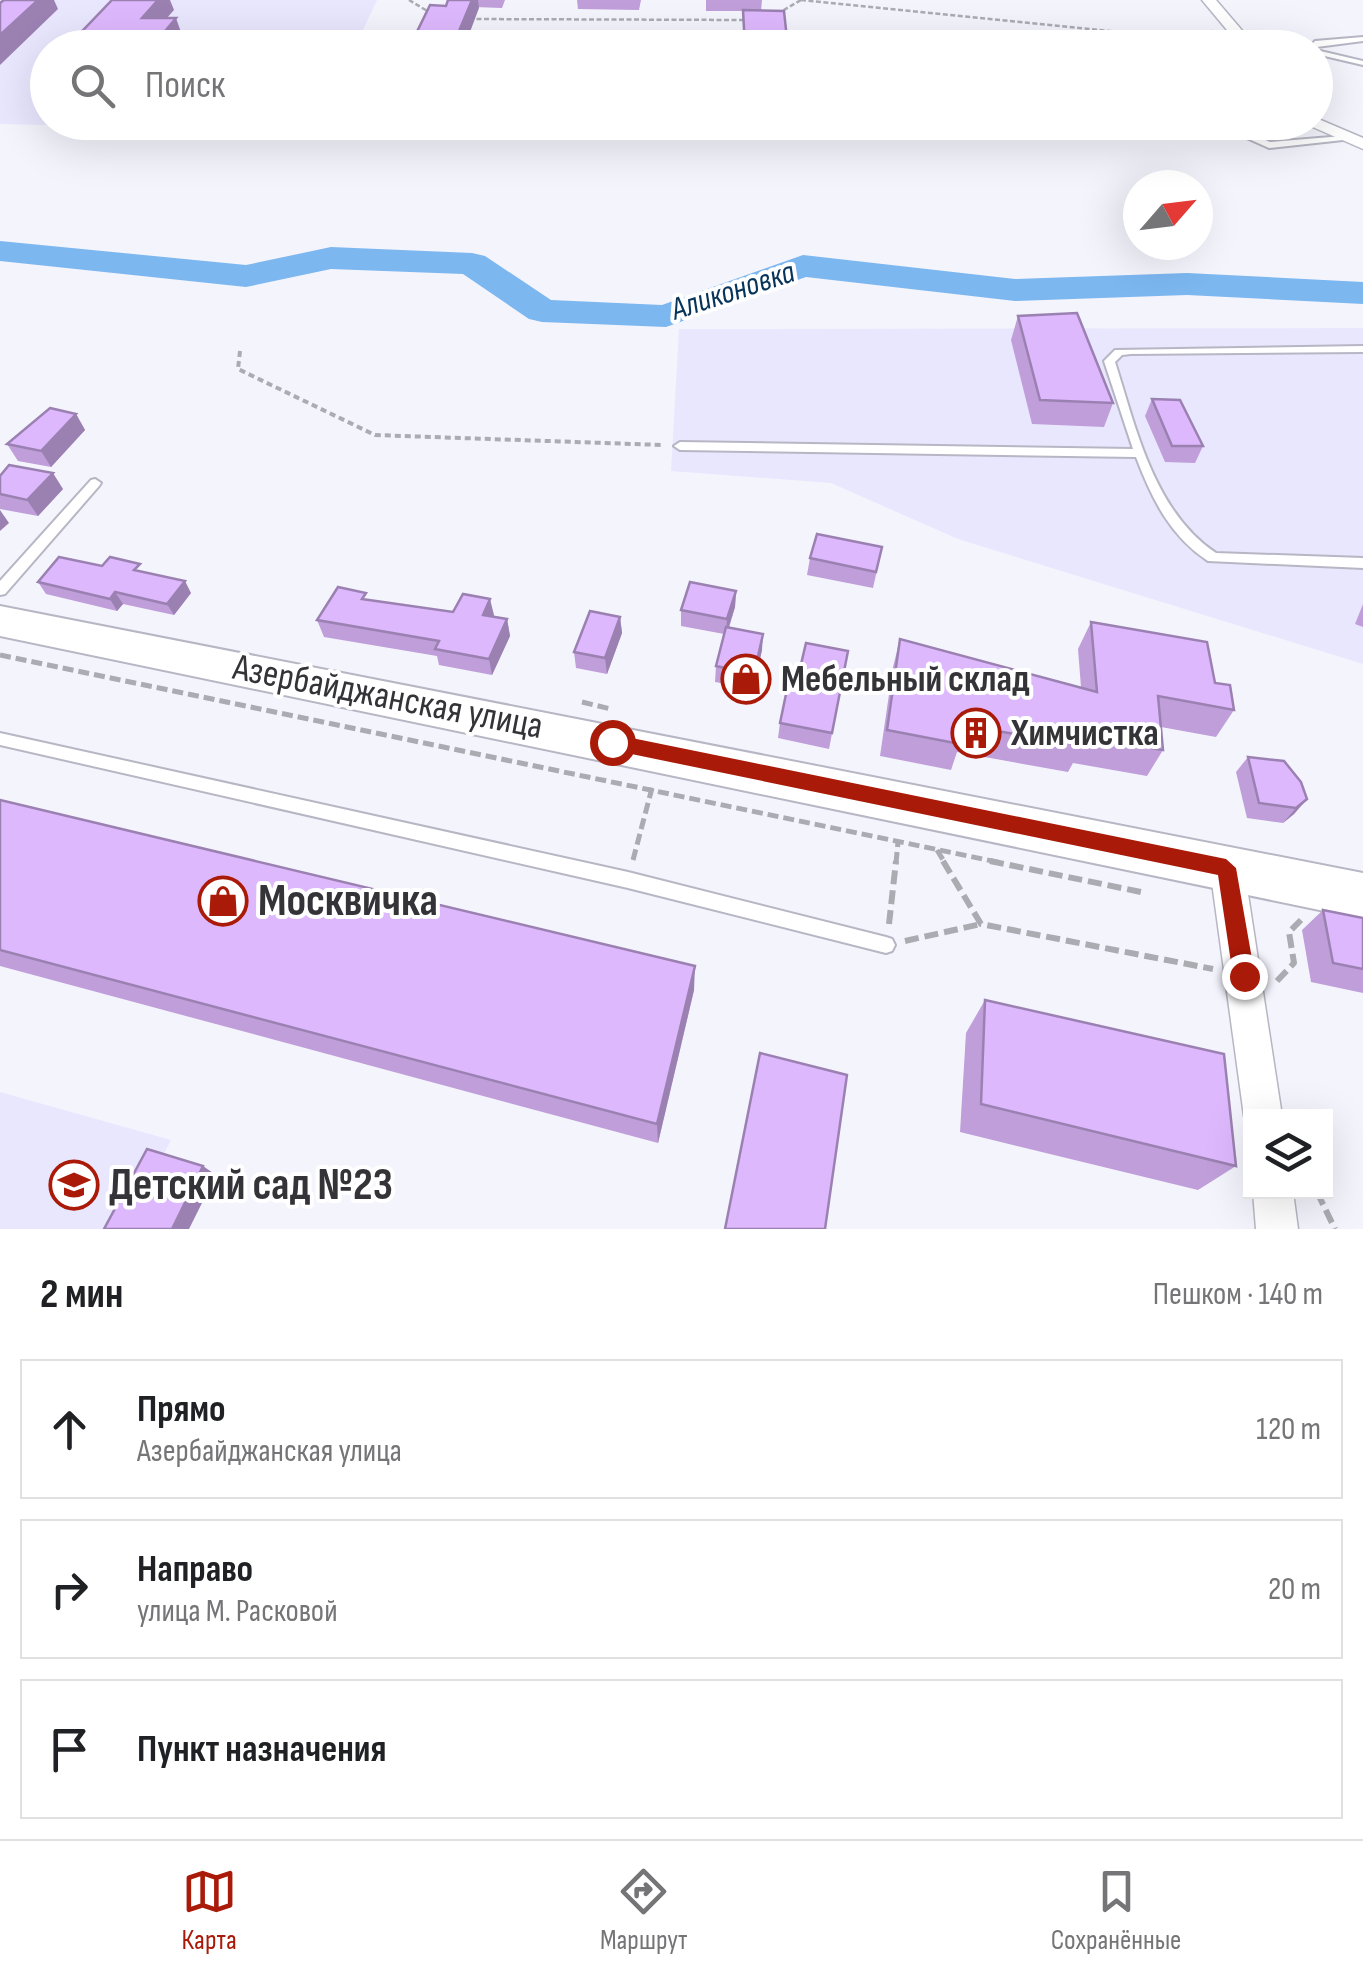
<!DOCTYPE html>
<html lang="ru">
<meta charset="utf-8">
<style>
:root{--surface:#fff;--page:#f6f6f6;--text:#202124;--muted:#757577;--line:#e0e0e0;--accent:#aa1a08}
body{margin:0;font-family:"Sofia Sans Condensed",sans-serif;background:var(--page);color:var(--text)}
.controls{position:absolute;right:30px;bottom:30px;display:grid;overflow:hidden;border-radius:0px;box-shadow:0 10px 40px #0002}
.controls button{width:90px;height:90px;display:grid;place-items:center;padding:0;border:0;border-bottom:2px solid var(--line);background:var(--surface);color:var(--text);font:50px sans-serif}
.compass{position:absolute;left:1123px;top:170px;width:90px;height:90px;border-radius:50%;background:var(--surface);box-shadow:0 10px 40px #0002;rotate:62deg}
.stop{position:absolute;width:30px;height:30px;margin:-22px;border:8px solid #aa1a08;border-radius:50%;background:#fff}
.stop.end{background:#aa1a08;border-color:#fff;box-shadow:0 2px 10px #0008}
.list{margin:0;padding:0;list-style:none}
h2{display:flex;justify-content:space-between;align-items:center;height:130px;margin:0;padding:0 40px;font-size:42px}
h2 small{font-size:32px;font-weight:400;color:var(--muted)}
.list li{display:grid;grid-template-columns:65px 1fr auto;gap:30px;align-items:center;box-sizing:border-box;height:140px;margin:0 20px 20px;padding:0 20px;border:2px solid var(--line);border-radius:0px}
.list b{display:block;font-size:38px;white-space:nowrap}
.list p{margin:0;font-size:32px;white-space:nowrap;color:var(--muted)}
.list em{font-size:32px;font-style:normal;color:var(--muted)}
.icon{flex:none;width:55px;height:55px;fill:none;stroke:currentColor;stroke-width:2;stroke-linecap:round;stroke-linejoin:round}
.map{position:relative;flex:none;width:1363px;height:1229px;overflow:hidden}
.search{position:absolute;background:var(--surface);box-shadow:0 10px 40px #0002;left:30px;right:30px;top:30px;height:110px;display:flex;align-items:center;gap:25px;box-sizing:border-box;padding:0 35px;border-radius:55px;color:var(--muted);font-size:38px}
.sheet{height:610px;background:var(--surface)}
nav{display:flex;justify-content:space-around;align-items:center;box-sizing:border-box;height:140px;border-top:2px solid var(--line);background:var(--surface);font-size:28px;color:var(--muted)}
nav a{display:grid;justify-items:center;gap:5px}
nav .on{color:var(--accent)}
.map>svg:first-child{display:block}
.built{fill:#e9e7fe}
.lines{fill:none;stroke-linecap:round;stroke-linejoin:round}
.river{fill:#7cb7f0;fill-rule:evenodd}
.lane-casing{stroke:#b7b6c4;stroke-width:4}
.street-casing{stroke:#b7b6c4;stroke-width:3}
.secondary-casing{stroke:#b7b6c4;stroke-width:4}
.path-far3{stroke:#ababb2;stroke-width:2.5;stroke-dasharray:5 2.5;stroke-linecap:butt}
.path-far2{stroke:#ababb2;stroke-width:4;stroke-dasharray:6 4;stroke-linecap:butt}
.path-far1{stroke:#ababb2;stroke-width:5;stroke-dasharray:11 5;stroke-linecap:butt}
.path{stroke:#ababb2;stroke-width:6;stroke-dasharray:14 6;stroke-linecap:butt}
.lane{fill:#fff;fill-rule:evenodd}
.street{fill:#fff;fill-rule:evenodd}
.secondary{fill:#fff;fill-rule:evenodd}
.wall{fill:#bf9eda}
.shaded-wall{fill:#9b81b1}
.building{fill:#deb8fd;stroke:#9b81b1;stroke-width:2.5}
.route{fill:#aa1a08}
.labels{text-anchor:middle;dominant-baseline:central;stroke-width:8;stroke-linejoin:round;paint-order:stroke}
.far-water-label{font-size:32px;font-style:italic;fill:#073459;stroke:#fff}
.poi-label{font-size:38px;font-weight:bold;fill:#333338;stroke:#fff;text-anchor:start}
.street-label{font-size:38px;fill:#333338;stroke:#fff}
.near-poi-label{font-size:45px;font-weight:bold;fill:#333338;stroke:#fff;text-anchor:start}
</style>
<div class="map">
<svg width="1363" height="1229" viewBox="0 0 1363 1229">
<rect width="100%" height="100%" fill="#f4f4fd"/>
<g class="built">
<path d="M0 0H377L355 47 48 48V122L317 123 313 131 0 124Z"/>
<path d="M1363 328V664L958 539 831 483 671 471 679 329Z"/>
<path d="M0 1092 171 1140 125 1229H0Z"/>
</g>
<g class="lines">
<path class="river" d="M0 241 246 265 331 247 472 253 485 256 551 300 662 305 803 255 1015 279 1187 273 1363 282V304L1187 295 1015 301 806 277 666 327 542 322 529 319 463 274 331 269 246 287 0 261Z"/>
<g class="lane-casing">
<g id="lane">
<path d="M1363 37V41L1309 48 1315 41Z"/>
<path d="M1316 50 1363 61V65L1316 54Z"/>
<path d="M1211 122H1223L1270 142 1343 136 1347 138 1343 140 1269 148Z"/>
<path d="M1363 346V352L1131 354 1122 355 1115 362C1136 428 1154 512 1216 553L1363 558V568L1208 561C1170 536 1152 499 1136 457L680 450 674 446 680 442 1133 449 1104 361 1115 350Z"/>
<path d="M95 479 101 483 99 486 5 594 0 595V581L91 480Z"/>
<path d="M0 733 628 872 886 937 892 939 895 945 892 951 886 953 628 888 0 745Z"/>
</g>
</g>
<g class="street-casing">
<g id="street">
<path d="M1202 0H1216L1257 48H1242Z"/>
<path d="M1316 118 1363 138V149L1308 125 1306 122H1316Z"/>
<path d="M1227 853 1239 857 1244 868 1282 1116H1250V1130L1244 1116 1210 868 1215 857Z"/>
<path d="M1253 1192H1293L1298 1229H1256Z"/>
</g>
</g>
<g class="secondary-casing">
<path id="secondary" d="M0 606 1363 873V919L0 636Z"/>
</g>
<g class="path-far3">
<path d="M409 0 429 12"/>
<path d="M801 0 1170 37 1213 31"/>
<path d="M777 14 801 0"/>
<path d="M469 19 748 20"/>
</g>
<path class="path-far2" d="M240 351 238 369 375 435 662 445"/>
<g class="path-far1">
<path d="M0 655 1002 863"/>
<path d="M582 702 611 709"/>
<path d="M937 850 945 863"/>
<path d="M633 860 652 788"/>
<path d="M896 863 898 842"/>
</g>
<g class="path">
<path d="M943 861 981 924 1213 969"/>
<path d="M990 861 1141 892"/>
<path d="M889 924 896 861"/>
<path d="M905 941 981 924"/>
<path d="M1277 981 1294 963 1289 932 1301 920"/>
<path d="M1317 1192 1335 1229"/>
</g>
<use href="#lane" class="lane"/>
<use href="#street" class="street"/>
<use href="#secondary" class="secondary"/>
</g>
<g class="wall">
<path d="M448 0H505L502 8 446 6Z"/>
<path d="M577 0H641L639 10 578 9Z"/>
<path d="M706 0H762L761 11 788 48H743V11H706Z"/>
<path d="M371 122H470L467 132 373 130Z"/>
<path d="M538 122H635L634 134 539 132Z"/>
<path d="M708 122H804L803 135 708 134Z"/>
<path d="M1018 316 1113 403 1104 427 1032 424 1011 340Z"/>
<path d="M1152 399 1203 446 1195 463 1165 462 1145 416Z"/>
<path d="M76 414 85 430 51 467 18 461 7 444Z"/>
<path d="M0 476 63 489 38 516 0 509Z"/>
<path d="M882 547 873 588 807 575 810 558Z"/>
<path d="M102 566 144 572 191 593 174 615 123 604 117 611 46 594 38 582Z"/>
<path d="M736 591 735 607 729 628 762 650 753 689 715 682 716 666 724 634 681 626V610Z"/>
<path d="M369 600 453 612 494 615 493 617 507 619 510 636 492 675 439 665 437 656 324 637 317 620Z"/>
<path d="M1363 604V627L1355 624Z"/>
<path d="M620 617 622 633 607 674 576 668 574 652Z"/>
<path d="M1091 622 1215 683 1234 710 1216 737 1161 727 1163 750 1147 776 1073 763 1068 772 957 752 951 770 880 756 893 667 900 639 1081 687 1078 649Z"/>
<path d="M848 651 829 749 778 738 780 723 798 677Z"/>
<path d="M1248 757 1307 799 1294 814 1283 823 1247 818 1236 772Z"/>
<path d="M0 800 694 990 658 1143 0 966Z"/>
<path d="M1323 910 1363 918V993L1311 982 1302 930Z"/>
<path d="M985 1000 1236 1166 1198 1190 960 1132 966 1033Z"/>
</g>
<g class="shaded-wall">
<path d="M38 0H54L58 9 0 65V35Z"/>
<path d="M158 0H170L174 10 149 38 142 18Z"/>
<path d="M472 0H478L479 8 464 48H452Z"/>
<path d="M176 18 183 38 175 48H151Z"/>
<path d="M76 414 85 430 51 467 41 451Z"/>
<path d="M53 473 63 489 38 516 27 500Z"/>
<path d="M0 510 9 523 0 531Z"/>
<path d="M185 581 191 593 174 615 167 604Z"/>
<path d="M736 591 735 607 726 635 727 619Z"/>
<path d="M115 592 123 604 117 611 110 599Z"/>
<path d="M490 599 494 615 486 631 483 615Z"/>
<path d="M620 617 622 633 607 674 605 658Z"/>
<path d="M507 619 510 636 492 675 489 659Z"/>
<path d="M763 634 762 650 753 689 754 674Z"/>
<path d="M1307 799 1294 814 1283 823 1296 808Z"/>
<path d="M695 966 694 990 658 1143 657 1124Z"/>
<path d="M203 1166 216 1175 189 1229H172Z"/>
</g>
<g class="building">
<path d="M4 0H38L0 35V3Z"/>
<path d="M112 0H158L142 18H176L151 48H66Z"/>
<path d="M448 0H472L452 48H409L430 5 446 6Z"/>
<path d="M743 10 784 11 788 48H745Z"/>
<path d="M1077 313 1113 403 1040 400 1018 316Z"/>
<path d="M1152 399 1180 400 1203 446H1172Z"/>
<path d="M50 408 76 414 41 451 7 444Z"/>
<path d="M9 465 53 473 27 500 0 494V476Z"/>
<path d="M817 534 882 547 876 572 810 558Z"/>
<path d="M59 557 102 566 110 557 140 564 134 570 185 581 167 604 115 592 110 599 38 582Z"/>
<path d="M690 582 736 591 727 619 681 610Z"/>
<path d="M338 587 366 593 362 599 453 612 463 594 490 599 483 615 507 619 489 659 435 649 439 641 317 620Z"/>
<path d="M590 611 620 617 605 658 574 652Z"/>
<path d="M1091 622 1207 642 1215 683 1230 685 1234 710 1158 696 1163 750 1082 736V745L961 725 960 744 887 730 900 639 1097 692Z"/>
<path d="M726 627 763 634 754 674 716 666Z"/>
<path d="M806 643 848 651 832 733 780 723 790 675 798 677Z"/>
<path d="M1248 757 1284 761 1301 782 1307 799 1296 808 1259 803Z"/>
<path d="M0 800 695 966 657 1124 0 950Z"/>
<path d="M1323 910 1363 918V969L1333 963Z"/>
<path d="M985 1000 1224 1054 1236 1166 981 1104Z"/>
<path d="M760 1053 847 1075 825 1229H725Z"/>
<path d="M147 1149 203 1166 172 1229H104Z"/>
</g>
<path class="route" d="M612 734 1226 859 1236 868 1255 976 1244 986 1233 976 1218 875 612 750 604 742Z"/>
<defs>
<g id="shop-ring" transform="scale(2.5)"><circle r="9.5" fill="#fff" stroke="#aa1a08" stroke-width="1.5"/><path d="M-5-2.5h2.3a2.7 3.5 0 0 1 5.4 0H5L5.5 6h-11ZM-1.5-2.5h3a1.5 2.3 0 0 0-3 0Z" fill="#aa1a08"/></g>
<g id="building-ring" transform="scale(2.5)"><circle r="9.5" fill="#fff" stroke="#aa1a08" stroke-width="1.5"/><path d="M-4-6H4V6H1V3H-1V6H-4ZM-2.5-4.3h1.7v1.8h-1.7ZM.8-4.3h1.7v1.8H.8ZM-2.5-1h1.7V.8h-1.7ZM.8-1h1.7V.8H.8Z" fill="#aa1a08"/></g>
<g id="school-ring" transform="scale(2.5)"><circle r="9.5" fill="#fff" stroke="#aa1a08" stroke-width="1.5"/><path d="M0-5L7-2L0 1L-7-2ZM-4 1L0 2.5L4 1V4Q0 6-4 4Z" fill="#aa1a08"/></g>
</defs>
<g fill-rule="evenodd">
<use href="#shop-ring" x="746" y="679"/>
<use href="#building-ring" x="976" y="733"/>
<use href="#shop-ring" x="223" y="901"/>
<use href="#school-ring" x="74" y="1185"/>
</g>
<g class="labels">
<g class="far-water-label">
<text transform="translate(733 291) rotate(-18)">Аликоновка</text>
</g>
<g class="poi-label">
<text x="781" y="679">Мебельный склад</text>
<text x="1011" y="733">Химчистка</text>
</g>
<g class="street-label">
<text transform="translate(388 697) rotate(11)">Азербайджанская улица</text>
</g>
<g class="near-poi-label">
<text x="258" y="901">Москвичка</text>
<text x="109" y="1185">Детский сад №23</text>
</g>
</g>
</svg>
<div class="controls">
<button><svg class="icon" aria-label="layers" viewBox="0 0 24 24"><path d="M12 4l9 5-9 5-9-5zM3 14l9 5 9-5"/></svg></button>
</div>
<svg class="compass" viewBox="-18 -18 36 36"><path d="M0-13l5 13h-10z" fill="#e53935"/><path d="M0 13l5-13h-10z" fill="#757577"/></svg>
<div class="stop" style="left:612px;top:742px"></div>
<div class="stop end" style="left:1244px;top:976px"></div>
<div class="search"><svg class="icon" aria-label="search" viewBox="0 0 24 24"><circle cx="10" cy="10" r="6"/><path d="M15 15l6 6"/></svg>Поиск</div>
</div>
<section class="sheet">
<h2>2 мин<small>Пешком · 140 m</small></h2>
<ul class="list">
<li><svg class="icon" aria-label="ahead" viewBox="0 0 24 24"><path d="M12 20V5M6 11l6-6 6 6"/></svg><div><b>Прямо</b><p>Азербайджанская улица</p></div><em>120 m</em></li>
<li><svg class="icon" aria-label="right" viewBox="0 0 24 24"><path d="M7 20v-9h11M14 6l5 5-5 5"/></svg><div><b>Направо</b><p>улица М. Расковой</p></div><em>20 m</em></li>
<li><svg class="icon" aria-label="arrive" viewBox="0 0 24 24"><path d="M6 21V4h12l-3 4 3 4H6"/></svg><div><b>Пункт назначения</b></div></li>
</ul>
</section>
<nav>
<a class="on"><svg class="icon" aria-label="map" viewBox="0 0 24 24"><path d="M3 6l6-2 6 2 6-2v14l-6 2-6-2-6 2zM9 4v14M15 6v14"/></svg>Карта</a>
<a><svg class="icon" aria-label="directions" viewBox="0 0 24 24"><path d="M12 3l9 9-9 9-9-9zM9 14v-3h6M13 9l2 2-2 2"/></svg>Маршрут</a>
<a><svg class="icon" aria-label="saved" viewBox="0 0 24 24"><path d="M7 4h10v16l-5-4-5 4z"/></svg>Сохранённые</a>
</nav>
